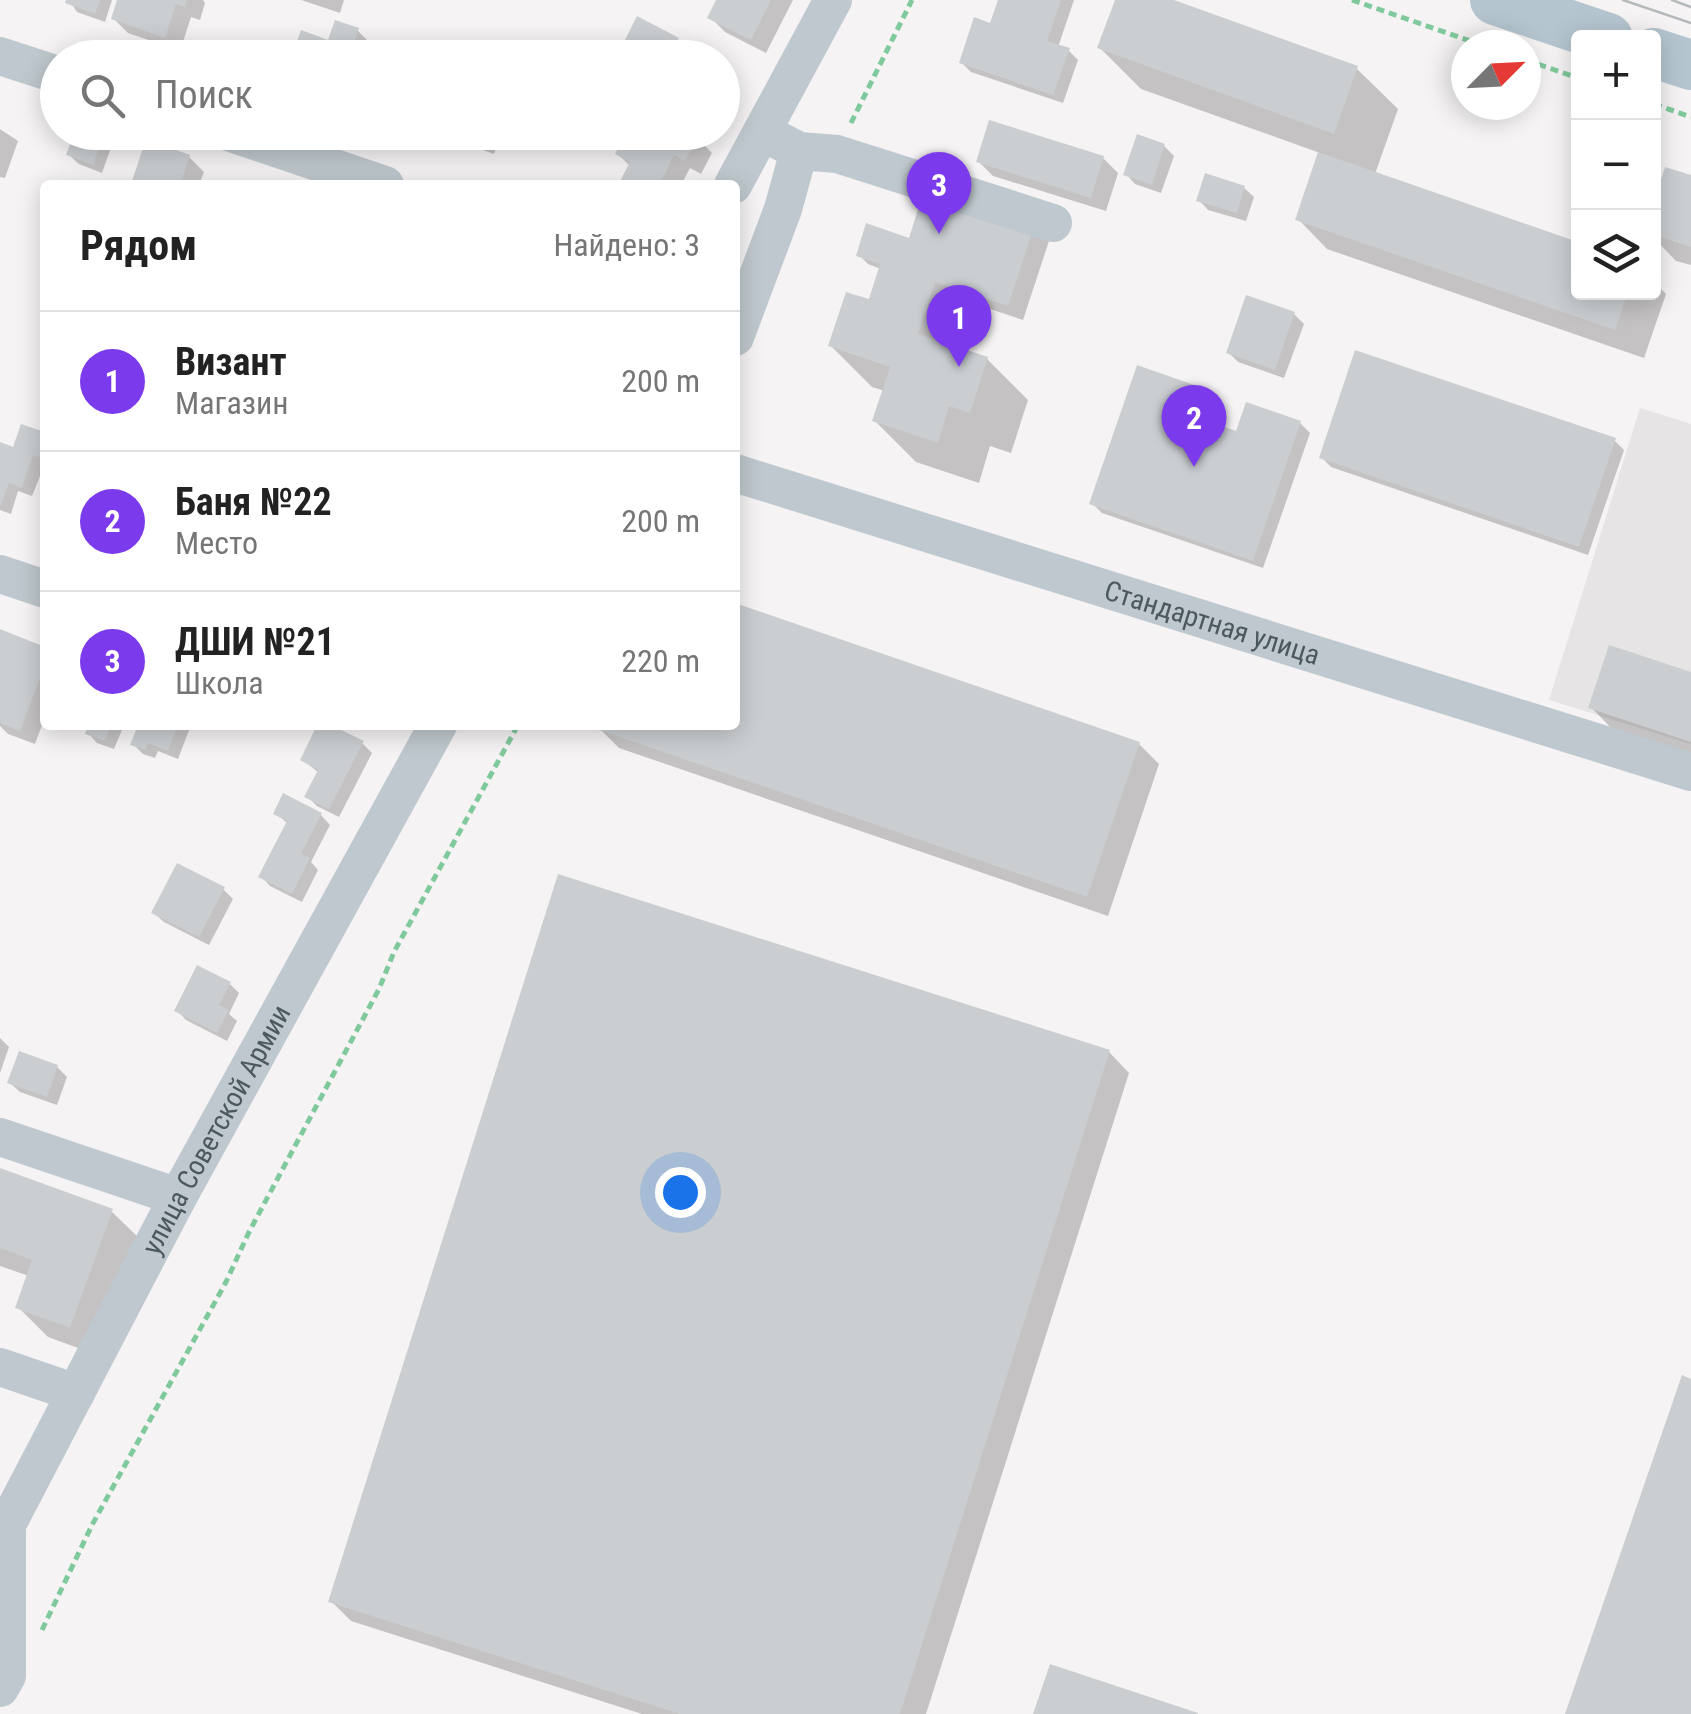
<!DOCTYPE html>
<html lang="ru">
<meta charset="utf-8">
<style>
:root{--surface:#fff;--page:#f6f6f6;--text:#222;--muted:#767676;--line:#e0e0e0;--accent:#7c3aed}
body{margin:0;font-family:"Roboto Condensed",sans-serif;background:var(--page);color:var(--text)}
.controls{position:absolute;right:30px;top:30px;display:grid;overflow:hidden;border-radius:10px;box-shadow:0 5px 25px #0003}
.controls button{width:90px;height:90px;display:grid;place-items:center;padding:0;border:0;border-bottom:2px solid var(--line);background:var(--surface);color:var(--text);font:50px sans-serif}
.compass{position:absolute;left:1451px;top:30px;width:90px;height:90px;border-radius:50%;background:var(--surface);box-shadow:0 5px 25px #0003;rotate:66deg}
.you{position:absolute;left:680px;top:1192px;width:35px;height:35px;margin:-25px;border:8px solid #fff;border-radius:50%;background:#1a73e8;box-shadow:0 0 0 15px #1a73e833}
.badge{display:grid;place-items:center;width:65px;height:65px;border-radius:50%;background:var(--accent);color:#fff;font-size:32px;font-weight:700}
.pin{position:absolute;translate:-50% -82px;filter:drop-shadow(0 2px 5px #0008)}
.pin::after{content:'';position:absolute;top:52px;width:35px;height:30px;background:inherit;clip-path:polygon(0 0,100% 0,50% 100%)}
.list{margin:0;padding:0;list-style:none}
h2{display:flex;justify-content:space-between;align-items:center;height:130px;margin:0;padding:0 40px;font-size:42px}
h2 small{font-size:32px;font-weight:400;color:var(--muted)}
.list li{display:grid;grid-template-columns:65px 1fr auto;gap:30px;align-items:center;box-sizing:border-box;height:140px;padding:0 40px;border-top:2px solid var(--line)}
.list b{display:block;font-size:38px;white-space:nowrap}
.list p{margin:0;font-size:32px;white-space:nowrap;color:var(--muted)}
.list em{font-size:32px;font-style:normal;color:var(--muted)}
.icon{flex:none;width:55px;height:55px;fill:none;stroke:currentColor;stroke-width:2;stroke-linecap:round;stroke-linejoin:round}
.map{position:relative;flex:none;width:1691px;height:1714px;overflow:hidden}
.search{position:absolute;background:var(--surface);box-shadow:0 5px 25px #0003;left:40px;top:40px;width:700px;height:110px;display:flex;align-items:center;gap:25px;box-sizing:border-box;padding:0 35px;border-radius:55px;color:var(--muted);font-size:38px}
.panel{position:absolute;background:var(--surface);box-shadow:0 5px 25px #0003;left:40px;top:180px;width:700px;height:550px;border-radius:10px}
.map>svg:first-child{display:block}
.education{fill:#e6e4e4}
.shadow{fill:#0003}
.building{fill:#caced1}
.lines{fill:none;stroke-linecap:round;stroke-linejoin:round}
.path{stroke:#80c99c;stroke-width:5;stroke-dasharray:8 5;stroke-linecap:butt}
.minor{stroke:#bfc8ce;stroke-width:38}
.major{stroke:#b5c5cf;stroke-width:50}
.tram{stroke:#b5b9bc;stroke-width:2.5}
.labels{text-anchor:middle;dominant-baseline:central;stroke-width:10;stroke-linejoin:round;paint-order:stroke}
.street-label{font-size:28px;fill:#4b585f;stroke:#fff}
</style>
<div class="map">
<svg width="1691" height="1714" viewBox="0 0 1691 1714">
<rect width="100%" height="100%" fill="#f5f3f3"/>
<path class="education" d="M1640 408 1691 424V744L1549 700Z"/>
<g class="shadow">
<path d="M69 0H112L105 22 77 12Z"/>
<path d="M120 0H203L205 3 200 20 191 17 180 51 128 33 113 18Z"/>
<path d="M301 0H344L340 13Z"/>
<path d="M718 0H793L766 53 725 32 710 17Z"/>
<path d="M1001 0H1074L1058 47 1068 50 1078 60 1063 103 971 72 961 62 992 26Z"/>
<path d="M1117 0H1167L1356 68 1398 109 1375 174 1578 244V292H1654V281L1666 294 1644 358 1327 249 1298 219 1320 153 1141 89 1100 48Z"/>
<path d="M357 30 367 40 361 58H287Z"/>
<path d="M678 40 687 49 683 58H619Z"/>
<path d="M0 129 18 141 5 178 0 177Z"/>
<path d="M102 132 113 142 102 173 79 164 69 155 72 146 64 137Z"/>
<path d="M450 132H501L494 154 460 142Z"/>
<path d="M697 138 712 153 701 174 690 168 681 185H621L630 166 618 154Z"/>
<path d="M1164 146 1174 156 1161 193 1135 184 1126 174Z"/>
<path d="M189 157 204 172 199 185 133 183Z"/>
<path d="M1103 158 1118 173 1106 211 993 176 978 161Z"/>
<path d="M1666 170 1691 178V265L1676 261 1654 238V210Z"/>
<path d="M1244 188 1254 197 1246 221 1208 210 1199 200Z"/>
<path d="M927 191 1049 241 1023 320 942 293 975 326 966 352 987 359 1028 400 1011 453 990 446 979 483 916 462 875 421 885 391 872 387 831 346 870 302 881 269 868 264 859 255 910 241Z"/>
<path d="M1294 314 1304 324 1284 378 1238 362 1228 352Z"/>
<path d="M1196 388 1206 398 1198 420 1237 434 1300 423 1310 433 1263 568 1102 513 1092 503Z"/>
<path d="M45 435V464L32 496 18 491 11 514 0 510V445L15 450Z"/>
<path d="M1614 440 1624 450 1588 555 1331 467 1321 457Z"/>
<path d="M735 606 1139 744 1159 764 1108 916 619 748 599 728 600 725H735Z"/>
<path d="M0 632 45 649V717L35 744 8 734 0 726Z"/>
<path d="M1691 675V754L1611 728 1591 707Z"/>
<path d="M91 725H124L114 749 97 743 88 733Z"/>
<path d="M141 725H191L178 759 158 751 155 758 143 754 133 744Z"/>
<path d="M320 725 362 743 372 753 339 817 317 806 307 796 319 773 303 760Z"/>
<path d="M276 813 321 815 330 825 311 862 318 870 302 902 270 886 261 876 288 824Z"/>
<path d="M223 889 233 899 209 945 164 922 154 913Z"/>
<path d="M230 984 239 993 229 1014 237 1021 227 1041 186 1020 177 1010Z"/>
<path d="M0 1038 9 1047 0 1073Z"/>
<path d="M1109 1052 1129 1073 926 1714H642L351 1621 331 1601Z"/>
<path d="M57 1067 67 1077 57 1105 20 1092 10 1083Z"/>
<path d="M0 1170 111 1211 141 1240 100 1356 48 1337 18 1307 29 1276 0 1266Z"/>
</g>
<g class="building">
<path d="M66 0H100L95 14 65 3Z"/>
<path d="M117 0H187L185 7 176 4 165 38 111 19Z"/>
<path d="M716 0H771L751 40 707 18Z"/>
<path d="M998 0H1061L1047 41 1070 48 1053 95 959 63 974 17 990 23Z"/>
<path d="M1115 0H1174L1358 66 1334 134 1097 48Z"/>
<path d="M637 16 679 38 669 58H616Z"/>
<path d="M335 20 359 28 349 58H285L288 48 294 50 301 30 328 40Z"/>
<path d="M989 120 1104 156 1091 198 976 162Z"/>
<path d="M63 132H104L93 165 66 155 71 142 61 138Z"/>
<path d="M447 132H489L484 146Z"/>
<path d="M626 132H692L698 136 685 161 674 155 659 185H618L630 162 615 154Z"/>
<path d="M1137 134 1165 144 1152 185 1123 175Z"/>
<path d="M146 139 190 155 180 185 131 184Z"/>
<path d="M1318 152 1578 242V292H1628L1615 330 1295 220Z"/>
<path d="M1665 167 1691 175V247L1654 235V201Z"/>
<path d="M1205 173 1245 186 1237 213 1196 201Z"/>
<path d="M925 187 1035 224 1008 306 935 282 918 334 988 357 970 413 949 406 938 443 872 421 890 367 828 346 846 292 869 299 880 264 856 256 866 223 909 238Z"/>
<path d="M1246 295 1295 312 1275 370 1226 353Z"/>
<path d="M1355 350 1616 438 1579 547 1319 458Z"/>
<path d="M1137 365 1197 386 1188 414 1236 431 1246 402 1301 421 1253 561 1089 504Z"/>
<path d="M21 424 45 432V459L33 455 22 488 9 483 0 507V442L13 447Z"/>
<path d="M735 603 1140 742 1087 897 596 729 597 725H735Z"/>
<path d="M0 629 45 647V665L20 731 0 723Z"/>
<path d="M1609 645 1691 672V742L1588 708Z"/>
<path d="M88 725H111L105 741 85 734Z"/>
<path d="M138 725H178L168 751 148 743 145 750 130 745Z"/>
<path d="M317 725H331L364 741 329 809 304 797 318 770 300 760Z"/>
<path d="M283 793 322 813 301 854 310 858 292 894 258 877 287 821 273 814Z"/>
<path d="M177 863 225 887 199 937 151 913Z"/>
<path d="M558 874 1110 1050 900 1714H680L328 1602Z"/>
<path d="M197 965 231 982 219 1005 229 1010 217 1033 174 1011Z"/>
<path d="M19 1051 58 1065 47 1097 7 1083Z"/>
<path d="M0 1168 113 1209 70 1328 15 1308 32 1260 0 1248Z"/>
<path d="M1682 1375 1691 1379V1714H1565Z"/>
<path d="M1050 1664 1198 1713V1714H1033Z"/>
</g>
<g class="lines">
<g class="path">
<path d="M1352 0 1482 45"/>
<path d="M1526 60 1578 78"/>
<path d="M1654 104 1691 117"/>
<path d="M851 123 912 0"/>
<path d="M42 1630 92 1525 226 1282 249 1232 379 989 394 952 518 725"/>
</g>
<g class="minor">
<path d="M0 56 58 75"/>
<path d="M228 132 385 185"/>
<path d="M762 132 799 151 837 154 1053 223"/>
<path d="M733 185 833 0"/>
<path d="M735 337 783 209 799 151"/>
<path id="s1" d="M735 473 1691 772"/>
<path d="M0 574 45 589"/>
<path d="M0 1137 178 1197"/>
<path d="M0 1367 76 1393"/>
<path id="s2" d="M0 1538 178 1197 438 725"/>
<path d="M0 1688 7 1676V1524"/>
</g>
<g class="major">
<path d="M1495 0 1608 38"/>
<path d="M1654 53 1691 65"/>
</g>
<g class="tram">
<path d="M1623 0 1691 23"/>
<path d="M1672 0 1691 7"/>
</g>
</g>
<g class="labels">
<g class="street-label">
<text stroke="none"><textPath href="#s1" startOffset="500">Стандартная улица</textPath></text>
<text stroke="none"><textPath href="#s2" startOffset="462">улица Советской Армии</textPath></text>
</g>
</g>
</svg>
<div class="controls">
<button>+</button>
<button>−</button>
<button><svg class="icon" aria-label="layers" viewBox="0 0 24 24"><path d="M12 4l9 5-9 5-9-5zM3 14l9 5 9-5"/></svg></button>
</div>
<svg class="compass" viewBox="-18 -18 36 36"><path d="M0-13l5 13h-10z" fill="#e53935"/><path d="M0 13l5-13h-10z" fill="#767676"/></svg>
<div class="you"></div>
<div class="pin badge" style="left:959px;top:367px">1</div>
<div class="pin badge" style="left:1194px;top:467px">2</div>
<div class="pin badge" style="left:939px;top:234px">3</div>
<div class="search"><svg class="icon" aria-label="search" viewBox="0 0 24 24"><circle cx="10" cy="10" r="6"/><path d="M15 15l6 6"/></svg>Поиск</div>
<section class="panel">
<h2>Рядом<small>Найдено: 3</small></h2>
<ul class="list">
<li><span class="badge">1</span><div><b>Визант</b><p>Магазин</p></div><em>200 m</em></li>
<li><span class="badge">2</span><div><b>Баня №22</b><p>Место</p></div><em>200 m</em></li>
<li><span class="badge">3</span><div><b>ДШИ №21</b><p>Школа</p></div><em>220 m</em></li>
</ul>
</section>
</div>
